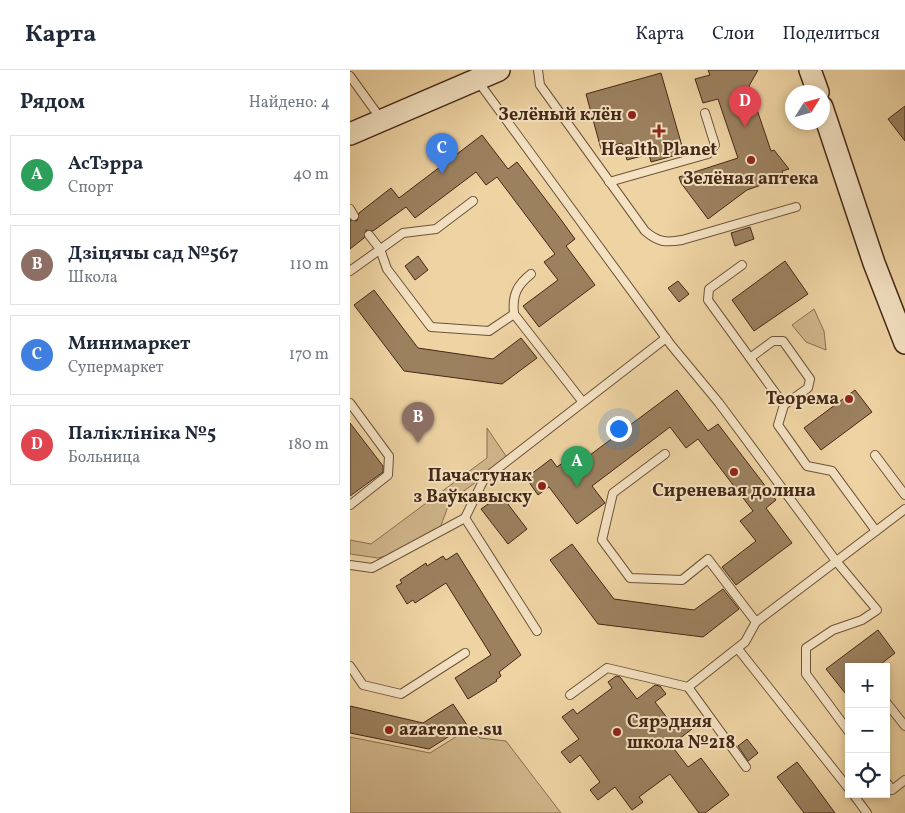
<!DOCTYPE html>
<html lang="ru">
<meta charset="utf-8">
<style>
:root{--surface:#fff;--page:#f6f6f7;--text:#1f2937;--muted:#747a83;--line:#e0e1e3;--accent:#8f2418}
body{margin:0;font-family:Vollkorn,serif;background:var(--page);color:var(--text)}
.controls{position:absolute;right:15px;bottom:15px;display:grid;overflow:hidden;border-radius:0px;box-shadow:0 2px 8px #0003}
.controls button{width:45px;height:45px;display:grid;place-items:center;padding:0;border:0;border-bottom:1px solid var(--line);background:var(--surface);color:var(--text);font:25px sans-serif}
.compass{position:absolute;left:435px;top:15px;width:45px;height:45px;border-radius:50%;background:var(--surface);box-shadow:0 2px 8px #0003;rotate:53deg}
.you{position:absolute;left:268px;top:358px;width:18px;height:18px;margin:-12px;border:4px solid #fff;border-radius:50%;background:#1a73e8;box-shadow:0 0 0 8px #1a73e833}
.badge{display:grid;place-items:center;width:32px;height:32px;border-radius:50%;background:var(--accent);color:#fff;font-size:16px;font-weight:700}
.pin{position:absolute;translate:-50% -41px;filter:drop-shadow(0 1px 2px #0008)}
.pin::after{content:'';position:absolute;top:26px;width:18px;height:15px;background:inherit;clip-path:polygon(0 0,100% 0,50% 100%)}
.list{margin:0;padding:0;list-style:none}
h2{display:flex;justify-content:space-between;align-items:center;height:65px;margin:0;padding:0 20px;font-size:21px}
h2 small{font-size:16px;font-weight:400;color:var(--muted)}
.list li{display:grid;grid-template-columns:32px 1fr auto;gap:15px;align-items:center;box-sizing:border-box;height:80px;margin:0 10px 10px;padding:0 10px;border:1px solid var(--line);border-radius:0px}
.list b{display:block;font-size:19px;white-space:nowrap}
.list p{margin:0;font-size:16px;white-space:nowrap;color:var(--muted)}
.list em{font-size:16px;font-style:normal;color:var(--muted)}
.icon{flex:none;width:28px;height:28px;fill:none;stroke:currentColor;stroke-width:2;stroke-linecap:round;stroke-linejoin:round}
.map{position:relative;flex:none;width:555px;height:743px;overflow:hidden}
header{display:flex;align-items:center;gap:30px;box-sizing:border-box;height:70px;padding:0 25px;background:var(--surface);border-bottom:1px solid var(--line)}
header strong{font-size:24px}
nav{display:flex;gap:28px;margin-inline-start:auto;font-size:18px}
main{display:flex}
aside{flex:1;background:var(--surface)}
.map>svg:first-child{display:block}
.green{fill:#d1b68b;stroke:#8a6f50}
.building{fill:#9c815f;stroke:#442816}
.lines{fill:none;stroke-linecap:round;stroke-linejoin:round}
.lane-casing{stroke:#6e5339;stroke-width:10}
.secondary-casing{stroke:#442816;stroke-width:24}
.lane{stroke:#f4e2c3;stroke-width:8}
.secondary{stroke:#f4e2c3;stroke-width:21}
.poi-dot{fill:#8f2418;stroke:#f4e2c3;stroke-width:2}
.labels{text-anchor:middle;dominant-baseline:central;stroke-width:4;stroke-linejoin:round;paint-order:stroke}
.poi-label{font-size:18px;font-weight:bold;fill:#442816;stroke:#f4e2c3;text-anchor:end}
</style>
<header>
<strong>Карта</strong>
<nav><a>Карта</a><a>Слои</a><a>Поделиться</a></nav>
</header>
<main>
<aside>
<h2>Рядом<small>Найдено: 4</small></h2>
<ul class="list">
<li><span class="badge" style="background:#2e9e5b">A</span><div><b>АсТэрра</b><p>Спорт</p></div><em>40 m</em></li>
<li><span class="badge" style="background:#8d6e63">B</span><div><b>Дзіцячы сад №567</b><p>Школа</p></div><em>110 m</em></li>
<li><span class="badge" style="background:#3f7fe0">C</span><div><b>Минимаркет</b><p>Супермаркет</p></div><em>170 m</em></li>
<li><span class="badge" style="background:#e0444e">D</span><div><b>Паліклініка №5</b><p>Больница</p></div><em>180 m</em></li>
</ul>
</aside>
<div class="map">
<svg width="555" height="743" viewBox="0 0 555 743">
<rect width="100%" height="100%" fill="#eed3a3"/>
<filter id="stains"><feTurbulence type="fractalNoise" baseFrequency=".004" numOctaves="4"/><feColorMatrix values="0 0 0 0 .2 0 0 0 0 .09 0 0 0 0 .02 0 0 0 .5 -.17"/></filter>
<radialGradient id="worn" r=".72"><stop offset=".6" stop-color="#630" stop-opacity="0"/><stop offset="1" stop-color="#630" stop-opacity=".3"/></radialGradient>
<g class="green">
<path d="M464 239 474 261 476 280 456 272 442 255Z"/>
<path d="M137 358 158 389 100 431 90 458 36 486 28 488 0 484V470L21 474 137 388Z"/>
<path d="M120 658 130 668 156 671 211 743H0V667L80 683Z"/>
</g>
<g class="building">
<path d="M358 0H408L399 16 421 81 424 80 439 99 432 101 434 107 397 120 358 149 331 113 329 107 388 88 368 29 353 33 345 9 360 5Z"/>
<path d="M311 3 334 83 301 92 299 84 277 90 272 73 251 79 236 24Z"/>
<path d="M555 36V71L538 49Z"/>
<path d="M132 65 158 99 167 92 209 147 225 169 216 176 245 215 189 257 173 236 208 210 194 192 205 184 147 107 136 115 126 102 65 148 56 137 23 161 16 160 14 168 0 179V150L7 151 9 143 41 118 49 128Z"/>
<path d="M400 157 404 169 385 176 381 163Z"/>
<path d="M68 186 78 200 65 210 55 196Z"/>
<path d="M435 191 458 224 404 261 382 230Z"/>
<path d="M328 211 339 224 329 232 318 218Z"/>
<path d="M24 220 68 278 143 289 171 268 187 288 152 314 54 301 4 235Z"/>
<path d="M327 320 358 361 368 354 426 430 416 438 442 473 386 515 372 497 406 471 390 451 403 441 348 369 336 378 320 357 242 416 255 433 227 454 199 417 188 425 176 408 201 389 207 397 230 380 236 388Z"/>
<path d="M505 320 522 342 471 380 454 358Z"/>
<path d="M0 353 33 396V402L0 426Z"/>
<path d="M151 425 177 459 158 474 131 439Z"/>
<path d="M222 474 264 529 344 540 373 519 389 539 353 567 248 554 200 490Z"/>
<path d="M107 483 171 585 149 602 151 606 146 610 147 611 118 629 105 608 141 585 96 513 65 533 63 530 57 534 46 516 52 513 50 510 76 493 77 496 93 486 96 490Z"/>
<path d="M528 560 545 583 527 597H499V628L476 599Z"/>
<path d="M266 606 270 607 287 629 305 615 310 616 316 624 305 632 324 657 335 648 342 659 321 675 338 697 351 688 379 725 355 743H349L320 704 289 727 293 732 282 740 265 717 248 730 240 720 250 712 230 685 220 693 211 682 229 669 212 647 223 639 227 644 262 618 258 612Z"/>
<path d="M103 634 117 655 79 679 0 663V636L73 653Z"/>
<path d="M397 669 408 683 398 691 388 676Z"/>
<path d="M447 692 463 713 485 743H454L427 707Z"/>
</g>
<g class="lines">
<g class="lane-casing">
<g id="lane">
<path d="M188 0 190 15 295 161C308 172 315 173 332 170L446 137"/>
<path d="M0 6 31 49"/>
<path d="M127 10 321 275 369 333 486 491 527 540 512 550 483 560 456 578V604L499 662"/>
<path d="M259 112 358 84 365 75 355 43"/>
<path d="M0 139 4 146"/>
<path d="M19 165 30 179 37 199 81 257 139 261 164 244 232 331"/>
<path d="M392 195 359 219 358 230 400 288"/>
<path d="M0 201 53 163 86 159 123 131"/>
<path d="M164 244C162 225 167 215 181 204"/>
<path d="M0 333 39 386 38 405 0 435"/>
<path d="M434 335 400 288 423 271H433L460 309 458 318 434 335 428 355 457 396 482 401 526 461"/>
<path d="M315 384 263 423 252 470 280 508 332 510 358 489 406 552"/>
<path d="M525 385 555 425"/>
<path d="M115 448 187 561"/>
<path d="M0 495 22 498 115 448 134 409 316 268"/>
<path d="M388 579 499 719"/>
<path d="M0 596 13 615 51 624 115 583"/>
<path d="M338 617 396 697"/>
<path d="M220 625 257 598 338 617 395 572 406 552 555 439"/>
<path d="M536 632 555 656"/>
<path d="M536 712 542 720 555 710"/>
<path d="M503 724 517 743"/>
</g>
</g>
<g class="secondary-casing">
<g id="secondary">
<path d="M460 0 468 22"/>
<path d="M472 37 524 193 555 273"/>
<path d="M0 64 149 0"/>
</g>
</g>
<use href="#lane" class="lane"/>
<use href="#secondary" class="secondary"/>
</g>
<g class="poi-dot">
<circle cx="282" cy="45" r="5"/>
<path d="M306.5 53.5h5v5h5v5h-5v5h-5v-5h-5v-5h5z"/>
<circle cx="401" cy="90" r="5"/>
<circle cx="499" cy="329" r="5"/>
<circle cx="384" cy="402" r="5"/>
<circle cx="192" cy="416" r="5"/>
<circle cx="39" cy="660" r="5"/>
<circle cx="267" cy="662" r="5"/>
</g>
<g class="labels">
<g class="poi-label">
<text x="272" y="45">Зелёный клён</text>
<text x="309" y="80" text-anchor="middle">Health Planet</text>
<text x="401" y="109" text-anchor="middle">Зелёная аптека</text>
<text x="489" y="329">Теорема</text>
<text x="182" y="406">Пачастунак<tspan x="182" dy="21">з Ваўкавыску</tspan></text>
<text x="384" y="421" text-anchor="middle">Сиреневая долина</text>
<text x="277" y="652" text-anchor="start">Сярэдняя<tspan x="277" dy="21">школа №218</tspan></text>
<text x="49" y="660" text-anchor="start">azarenne.su</text>
</g>
</g>
<rect width="100%" height="100%" filter="url(#stains)"/>
<rect width="100%" height="100%" fill="url(#worn)"/>
</svg>
<div class="controls">
<button>+</button>
<button>−</button>
<button><svg class="icon" aria-label="locate" viewBox="0 0 24 24"><circle cx="12" cy="12" r="6"/><path d="M12 2v4M12 18v4M2 12h4M18 12h4"/></svg></button>
</div>
<svg class="compass" viewBox="-18 -18 36 36"><path d="M0-13l5 13h-10z" fill="#e53935"/><path d="M0 13l5-13h-10z" fill="#747a83"/></svg>
<div class="you"></div>
<div class="pin badge" style="left:227px;top:417px;background:#2e9e5b">A</div>
<div class="pin badge" style="left:68px;top:373px;background:#8d6e63">B</div>
<div class="pin badge" style="left:92px;top:104px;background:#3f7fe0">C</div>
<div class="pin badge" style="left:395px;top:57px;background:#e0444e">D</div>
</div>
</main>
